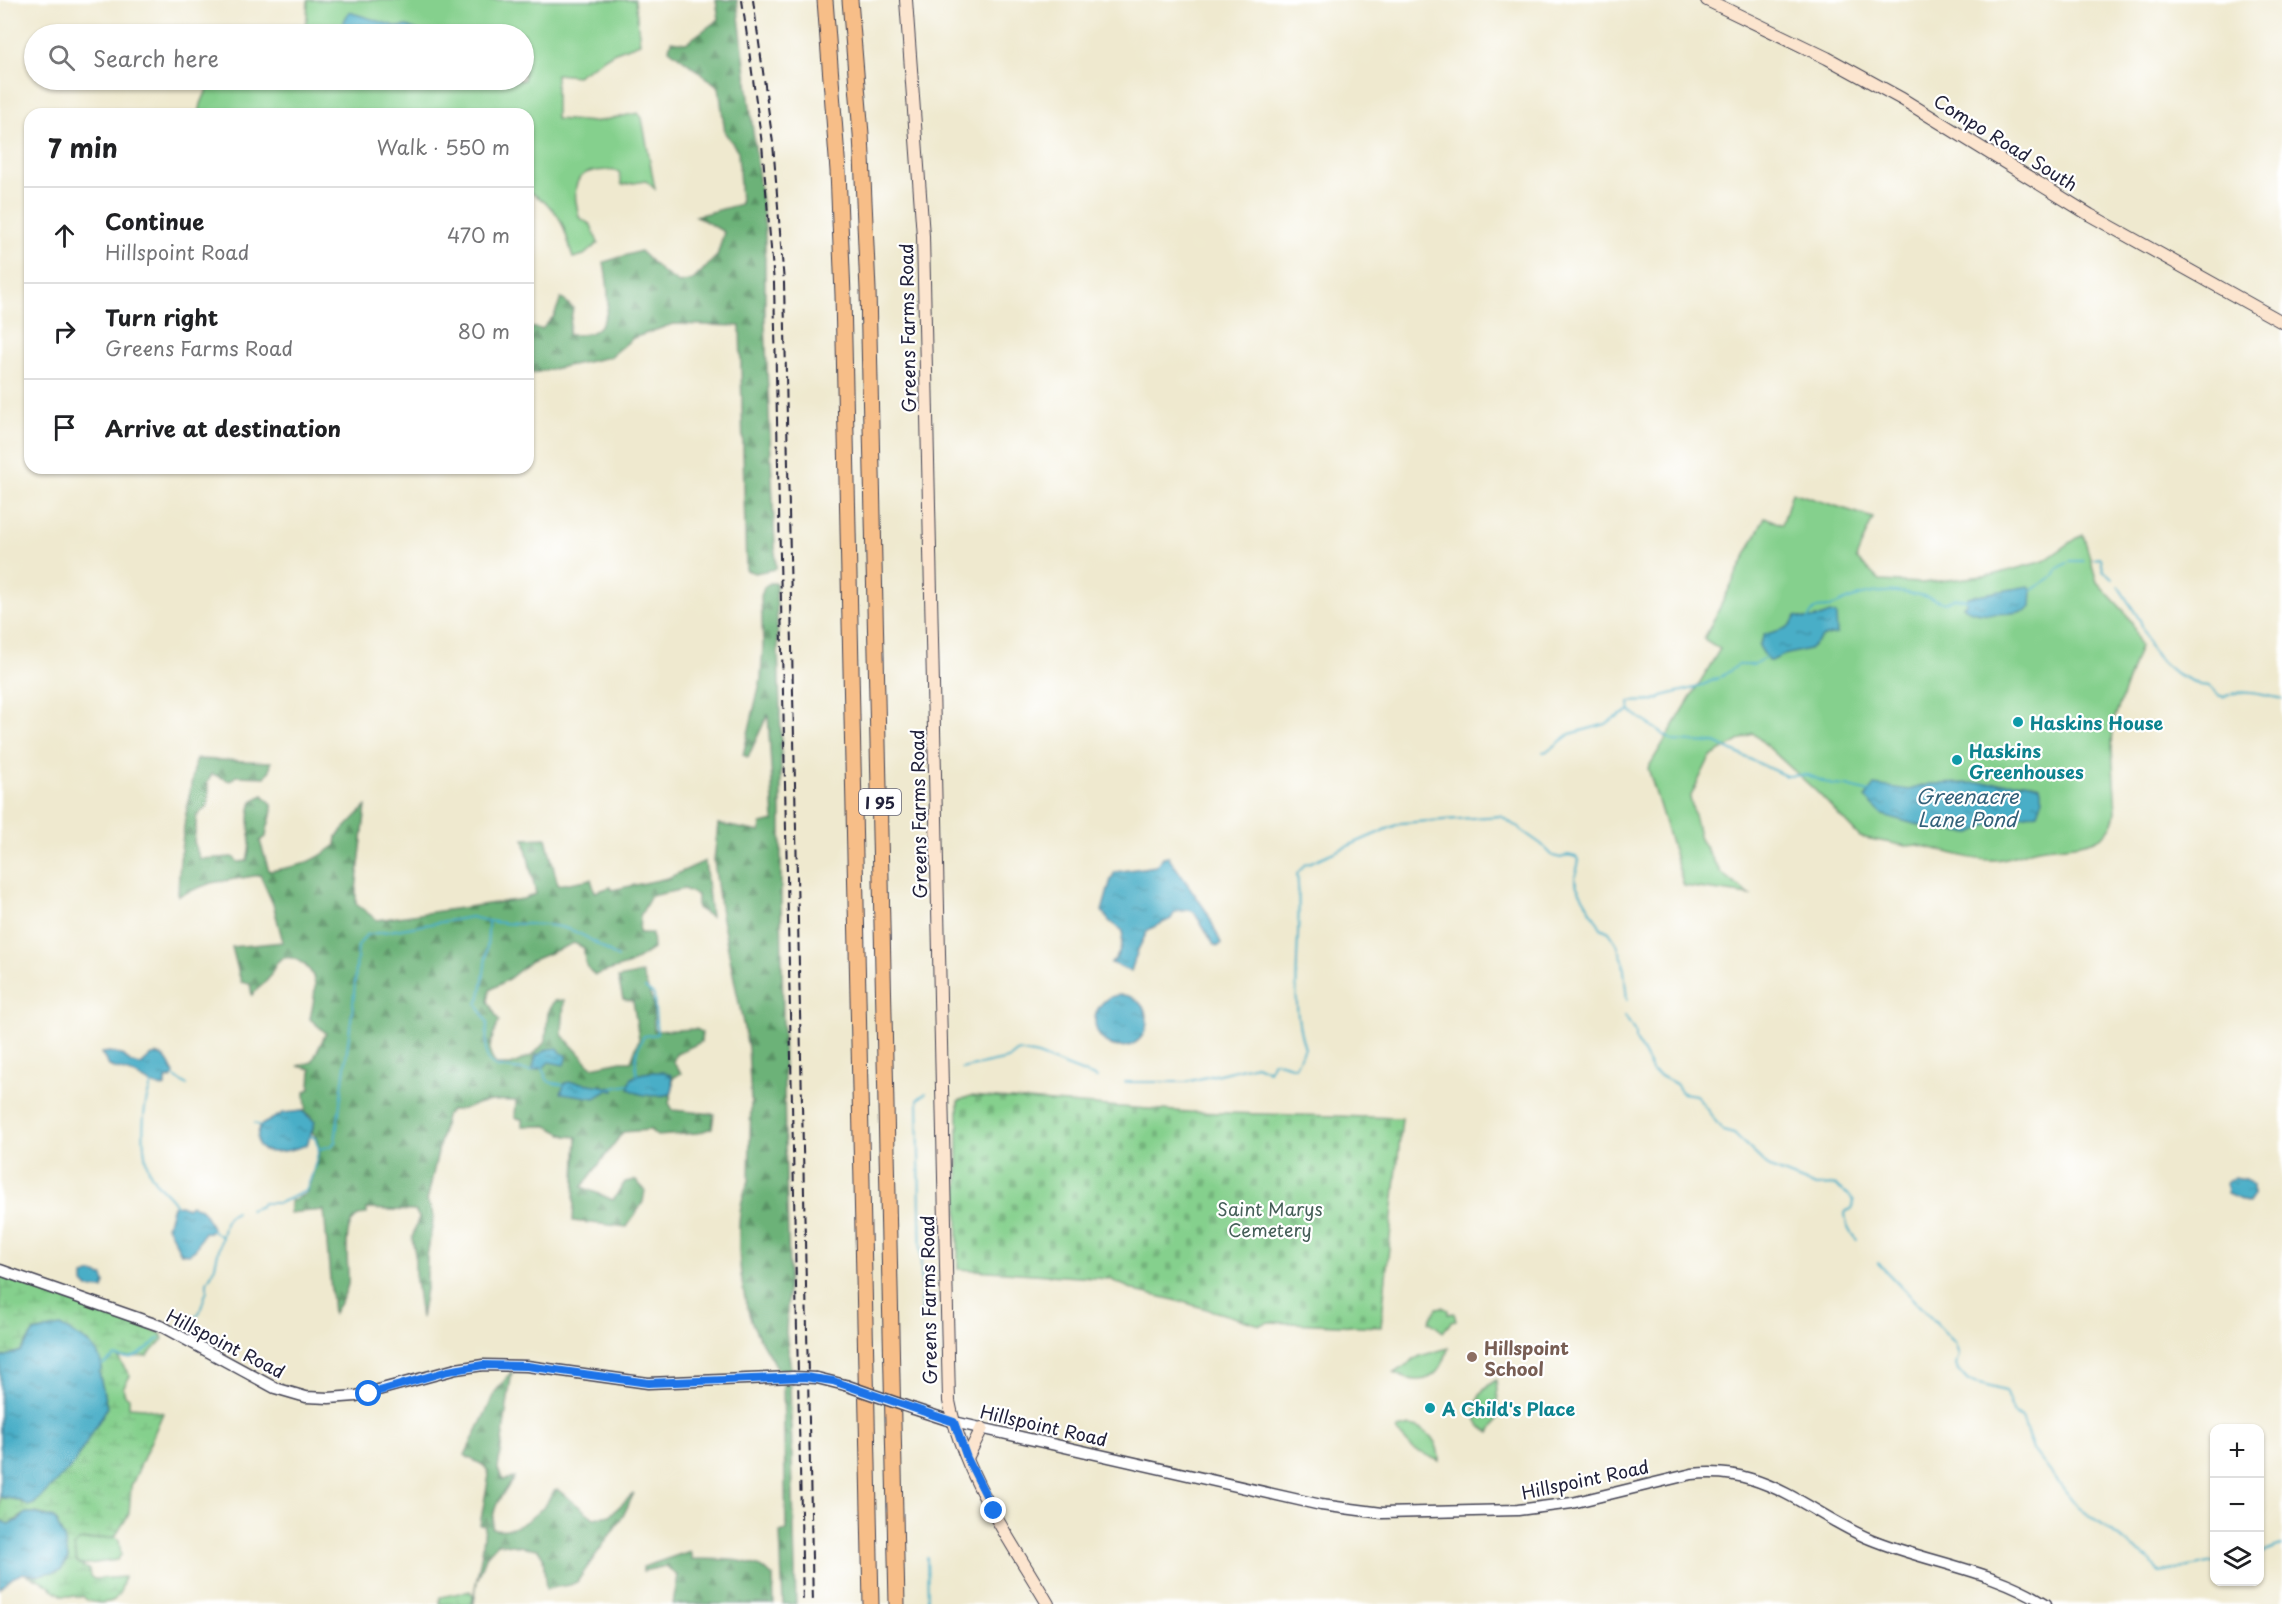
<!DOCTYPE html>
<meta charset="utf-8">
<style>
:root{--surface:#fff;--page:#f2f2f2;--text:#202124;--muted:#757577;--line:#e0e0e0}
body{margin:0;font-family:"Playpen Sans",sans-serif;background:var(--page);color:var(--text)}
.controls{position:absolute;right:18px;bottom:18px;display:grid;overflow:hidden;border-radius:12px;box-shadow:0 2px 4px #0004}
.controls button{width:54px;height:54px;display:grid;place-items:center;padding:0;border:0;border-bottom:2px solid var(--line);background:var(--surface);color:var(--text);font:30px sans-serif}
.stop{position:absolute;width:18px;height:18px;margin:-14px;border:4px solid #1a73e8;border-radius:50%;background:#fff}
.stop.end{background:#1a73e8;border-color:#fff;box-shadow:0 2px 6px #0008}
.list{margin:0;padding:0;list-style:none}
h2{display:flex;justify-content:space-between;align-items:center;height:78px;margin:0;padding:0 24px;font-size:26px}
h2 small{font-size:20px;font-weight:400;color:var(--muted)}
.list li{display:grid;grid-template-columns:39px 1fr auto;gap:18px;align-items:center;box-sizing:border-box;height:96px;padding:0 24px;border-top:2px solid var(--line)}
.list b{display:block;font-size:22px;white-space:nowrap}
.list p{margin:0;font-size:20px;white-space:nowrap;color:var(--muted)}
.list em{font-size:20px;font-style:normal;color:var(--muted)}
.icon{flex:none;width:33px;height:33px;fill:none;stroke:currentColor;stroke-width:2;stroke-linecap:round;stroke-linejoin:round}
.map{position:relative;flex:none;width:2282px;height:1604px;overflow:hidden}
.search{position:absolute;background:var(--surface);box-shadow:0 2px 4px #0004;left:24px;top:24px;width:510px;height:66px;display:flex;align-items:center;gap:15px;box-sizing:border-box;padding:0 21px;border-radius:33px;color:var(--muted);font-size:22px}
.panel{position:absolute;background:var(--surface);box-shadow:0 2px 4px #0004;left:24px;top:108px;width:510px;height:366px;border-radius:18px}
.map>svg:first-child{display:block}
.forest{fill:url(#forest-firs);stroke:#476a5a;stroke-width:1.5}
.wetland{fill:url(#wetland-marsh);stroke:#547964;stroke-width:1.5}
.cemetery{fill:url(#cemetery-stones);stroke:#547964;stroke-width:1.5}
.park{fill:#85d08d;stroke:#547964;stroke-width:1.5}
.water{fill:url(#water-ripples);stroke:#356881;stroke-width:1.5}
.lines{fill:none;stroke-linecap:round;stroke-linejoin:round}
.stream{stroke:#48aec7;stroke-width:2}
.tertiary-casing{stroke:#414051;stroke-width:13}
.secondary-casing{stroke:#414051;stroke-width:14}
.motorway-casing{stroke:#414051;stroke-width:17}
.tertiary{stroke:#fff;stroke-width:10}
.secondary{stroke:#fce5cf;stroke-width:12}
.motorway{stroke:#f7be88;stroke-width:15}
.rail{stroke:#22223b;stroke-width:2;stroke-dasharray:9 4.5;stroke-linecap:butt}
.tertiary-bridge-casing{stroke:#414051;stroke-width:13;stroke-linecap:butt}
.tertiary-bridge{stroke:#fff;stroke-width:10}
.route{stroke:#1a73e8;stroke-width:8}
.culture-dot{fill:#0f9aa8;stroke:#fff;stroke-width:2}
.education-dot{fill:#8d6e63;stroke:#fff;stroke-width:2}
.labels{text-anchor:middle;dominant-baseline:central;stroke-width:4.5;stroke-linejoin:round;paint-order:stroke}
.shield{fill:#fff;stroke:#646476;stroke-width:1.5}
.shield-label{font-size:16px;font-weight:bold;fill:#22223b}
.street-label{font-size:18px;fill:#22223b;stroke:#fff}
.culture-label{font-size:18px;font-weight:bold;fill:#0d838f;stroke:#fff;text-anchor:start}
.park-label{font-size:18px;fill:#455f58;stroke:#fff}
.education-label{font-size:18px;font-weight:bold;fill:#785e54;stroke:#fff;text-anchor:start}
.water-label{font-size:20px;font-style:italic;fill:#33617a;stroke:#fff}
</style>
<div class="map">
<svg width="2282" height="1604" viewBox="0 0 2282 1604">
<defs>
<pattern id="forest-firs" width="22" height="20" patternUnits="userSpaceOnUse" patternTransform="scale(1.5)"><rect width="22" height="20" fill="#6cb278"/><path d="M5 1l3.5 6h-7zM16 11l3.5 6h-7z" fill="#589064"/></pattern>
<pattern id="wetland-marsh" width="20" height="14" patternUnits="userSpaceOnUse" patternTransform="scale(1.5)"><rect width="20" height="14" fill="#85d08d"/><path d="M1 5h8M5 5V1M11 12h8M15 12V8" fill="none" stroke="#73b27b"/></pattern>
<pattern id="cemetery-stones" width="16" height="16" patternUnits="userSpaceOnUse" patternTransform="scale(1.5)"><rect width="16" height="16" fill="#85d08d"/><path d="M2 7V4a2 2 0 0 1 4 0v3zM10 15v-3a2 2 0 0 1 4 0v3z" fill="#73b27b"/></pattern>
<pattern id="water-ripples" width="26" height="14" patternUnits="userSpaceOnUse" patternTransform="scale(1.5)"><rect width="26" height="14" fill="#48aec7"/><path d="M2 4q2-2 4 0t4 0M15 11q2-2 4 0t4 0" fill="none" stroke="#3c8da3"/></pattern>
</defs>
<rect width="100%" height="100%" fill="#fff"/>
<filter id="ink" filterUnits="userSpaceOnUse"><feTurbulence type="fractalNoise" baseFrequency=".0167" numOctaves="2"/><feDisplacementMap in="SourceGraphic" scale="12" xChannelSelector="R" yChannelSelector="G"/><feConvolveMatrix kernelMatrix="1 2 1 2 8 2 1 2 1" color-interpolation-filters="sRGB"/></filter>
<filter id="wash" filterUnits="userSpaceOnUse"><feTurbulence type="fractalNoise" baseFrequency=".008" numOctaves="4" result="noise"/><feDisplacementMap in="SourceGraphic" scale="24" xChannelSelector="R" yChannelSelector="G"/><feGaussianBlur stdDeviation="1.35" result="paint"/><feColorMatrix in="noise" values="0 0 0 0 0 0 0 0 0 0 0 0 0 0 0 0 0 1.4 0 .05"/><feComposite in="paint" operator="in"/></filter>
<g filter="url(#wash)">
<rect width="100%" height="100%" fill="#efe9cf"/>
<g class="forest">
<path d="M716 0H737L765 229V323L776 569 755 573 746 570 740 326 673 324 633 338 610 357 528 374V327L542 329 554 316 561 298 573 308 568 335C575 334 586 336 592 332 616 319 607 283 604 262L640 251 661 271 679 283 693 280 717 256 724 232 696 216 741 204 738 151 725 133 719 87 669 49 671 41 686 43 719 19Z"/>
<path d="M770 583H776L781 739V898L785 1144 789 1270 786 1333 791 1370H778C769 1354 756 1336 750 1317 739 1284 732 1212 749 1181L751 1101 748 1048 721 914 714 861 718 824 760 832 761 824 774 821 768 714 748 757 743 755 761 679 763 645 761 596 764 587Z"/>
<path d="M196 759 271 762 270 770 265 777 236 776 230 781 212 774 207 783 209 789 208 806 197 815 194 843 200 859 233 857 238 862 247 861C248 855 250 848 250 841 250 825 247 818 252 801L263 795 272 804C273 817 267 823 266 837L260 841 269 871C299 866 311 864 336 845L337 836 366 806 356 890V904L377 920 523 899 536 894 524 839 546 838 558 885 591 879 595 892 611 887 612 890 668 878 705 861 711 917 697 908V895L684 889 651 896 640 916 639 933H652L653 949 630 964 595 975C585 968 584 959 584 948L574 943 531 961 510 978 490 990 488 1001 499 1021C493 1037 483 1052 497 1065H511L533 1055 546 1041 548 1011 554 1001 564 1000 562 1035 592 1067 621 1061H631L639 1039 633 1001 623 999 618 978 642 973 653 1003 654 1031 696 1029 702 1032 701 1042 676 1054 673 1062 681 1073 673 1078V1088L669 1103 673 1110 714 1114 712 1128 698 1133 657 1136 650 1130 623 1132 582 1187 613 1200 625 1182 635 1180 645 1190 643 1202 627 1227 573 1221 577 1137 567 1136 547 1126H522V1119L515 1118 516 1101C504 1100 492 1100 480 1103 470 1106 463 1111 451 1110L446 1116 427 1201 434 1215 427 1257V1283L421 1318 415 1274V1254L412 1238 419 1217 415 1211 367 1209V1214C337 1214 350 1266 348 1284 346 1295 339 1305 333 1314L324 1210 289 1213 291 1201 306 1194 320 1151 316 1137 311 1130 314 1127 311 1116 302 1111 306 1110 305 1092 310 1088 311 1069 298 1066 312 1062 326 1033 310 1019C314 996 323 975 299 961 294 958 287 956 281 959 274 963 273 972 269 978 264 984 257 989 252 995L250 984 241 982 232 947 283 942 273 904 260 875 211 883 178 896C179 850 187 805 196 759Z"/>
<path d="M512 1371 498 1469 503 1480 514 1478C500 1500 494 1500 492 1528 516 1536 543 1511 554 1491L558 1490 594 1518 610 1515 634 1493 623 1516 577 1582 570 1585 546 1589 543 1557 538 1549 498 1543 487 1555 477 1581 474 1604H472L482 1553 485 1526 480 1525 489 1475C485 1460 474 1464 465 1455L496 1391Z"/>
<path d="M783 1384H790L796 1604H783L780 1532 786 1530Z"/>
<path d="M690 1551 692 1559C717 1560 754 1556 773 1576L774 1604H673L678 1576 666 1566 643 1571V1567Z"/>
</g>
<g class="wetland">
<path d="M0 1276 161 1333 163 1339 147 1356 118 1358 130 1376 123 1388 125 1395 129 1398V1407L144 1408 163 1413 131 1487 129 1514 115 1537 78 1541 76 1561 89 1570 90 1576 94 1579 124 1577C123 1585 121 1594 114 1600 106 1604 87 1604 83 1596H63L38 1579 23 1573 38 1575 61 1570 68 1558 64 1538 54 1518C46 1516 33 1510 25 1514 19 1518 15 1521 8 1524L0 1520V1497L19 1500 23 1504 107 1408 99 1372 102 1369 101 1363 89 1342 34 1332 21 1351 0 1358Z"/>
<path d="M470 1591 473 1596 472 1604H440V1597Z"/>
</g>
<path class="cemetery" d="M970 1096 1189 1112 1402 1118 1381 1327 1269 1322 1260 1325 1183 1302 1139 1292 1109 1279 958 1269V1101Z"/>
<g class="park">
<path d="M308 0H635L640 43 613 53 577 76 556 74V119L594 122 638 113 642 118 655 189 646 181 622 185 619 172C611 169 603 170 595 171 569 173 575 200 579 217L591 225 598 243 584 255 573 258C562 222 563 211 528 191V114H199L201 104 211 80H524V34H302L307 18Z"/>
<path d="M1792 492 1873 518 1856 558 1880 581 1922 583 1992 575 2044 561 2083 534 2097 582 2124 611 2132 623 2140 646 2113 723 2112 749 2116 811C2112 850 2067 844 2038 849 2023 852 2008 860 1993 860 1970 861 1940 849 1917 845L1906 846 1860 837 1819 794 1753 733 1710 757 1690 798 1700 839 1721 873 1750 895 1684 886 1648 768 1720 649 1704 639 1765 517 1782 525Z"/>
<path d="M1442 1307 1448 1310V1314L1454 1313 1456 1321 1451 1322 1443 1332 1429 1321 1437 1308Z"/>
<path d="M1448 1348C1441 1379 1422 1388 1394 1373L1420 1356Z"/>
<path d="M1496 1380 1499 1412 1497 1421 1490 1433C1465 1420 1475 1393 1496 1380Z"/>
<path d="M1410 1426C1429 1429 1439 1442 1439 1461L1413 1449 1398 1433 1397 1429Z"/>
<path d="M115 1537 119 1540 121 1555 117 1560 81 1565 76 1561 74 1546 78 1541Z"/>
</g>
<g class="water">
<path d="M349 12 398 27 407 26 426 34H347L343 23Z"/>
<path d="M2029 586 2032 590 2031 607 2026 611C2010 614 1974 617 1963 606L1966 604 1967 597Z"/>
<path d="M1830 613 1836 615 1837 634 1822 637 1809 649 1784 655 1771 661H1768L1759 646 1764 635C1780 628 1788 633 1796 616 1808 622 1818 618 1830 613Z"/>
<path d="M2026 782 2040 786 2043 799 2038 813 2001 819 1971 833 1959 832 1932 829 1883 815 1865 798 1874 785 1909 790 1929 784Z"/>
<path d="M1168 856 1207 912 1221 943 1219 946 1214 945 1194 912 1189 910 1175 912 1171 919 1148 930 1138 950 1131 971C1124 971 1118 964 1111 963 1121 955 1122 944 1123 931L1109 921 1102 911 1111 879 1115 872 1156 866 1163 857Z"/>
<circle cx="1121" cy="1021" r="26"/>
<path d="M558 1048 561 1053 567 1056 564 1065 549 1062 543 1068 532 1071 536 1056 548 1049Z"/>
<path d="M110 1052 124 1056 131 1063 141 1065 152 1055C165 1052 169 1063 174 1074L171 1079 168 1078 165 1081V1087C153 1088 144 1078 133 1074 125 1070 117 1070 109 1066L101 1053Z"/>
<path d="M653 1072H664L671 1075 673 1088 671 1094C659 1097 638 1097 629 1088 628 1074 642 1073 653 1072Z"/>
<path d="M571 1082C584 1082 600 1086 613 1088L614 1091 608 1090 595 1098 561 1093 565 1083Z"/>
<path d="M302 1111 315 1122 307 1145C295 1149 263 1159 258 1144 256 1137 258 1131 261 1125L283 1113Z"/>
<path d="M2234 1177 2246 1179 2253 1186V1195L2248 1203 2227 1194 2226 1183Z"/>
<path d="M181 1205 187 1208 191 1205C204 1207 207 1218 212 1228L210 1233 204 1232 195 1250 189 1254 181 1253 167 1226 173 1206Z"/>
<path d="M92 1273 103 1276 105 1283 103 1289 88 1288 83 1283V1276Z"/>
<path d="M60 1326C78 1336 101 1345 102 1369L99 1372 107 1408 73 1465 34 1504 28 1506 19 1500 0 1497V1358L21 1351 34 1332Z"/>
<path d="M26 1513H33L54 1518 64 1538 68 1558 61 1570 38 1575 23 1573 12 1578 0 1589V1520L8 1524 19 1520Z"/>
</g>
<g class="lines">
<g class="stream">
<path d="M2093 559 2101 558 2103 570 2113 579"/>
<path d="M2070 561H2084"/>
<path d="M2118 586 2140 620 2149 646 2162 662 2175 673 2200 685 2209 686 2218 695 2224 697C2240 688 2265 695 2282 699"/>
<path d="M2032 590 2055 575 2057 569 2067 563"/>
<path d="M1807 621C1820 598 1818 613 1836 605 1871 587 1909 589 1945 603L1954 598 1970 600"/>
<path d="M1721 677 1738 665H1753L1769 656"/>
<path d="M1630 711 1629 702C1641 700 1652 705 1662 696L1698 687 1718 678"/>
<path d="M1543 752 1548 751 1570 734 1606 724 1614 718 1630 711 1673 741 1715 743 1786 776 1808 775 1832 785 1847 786 1869 792"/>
<path d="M489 921C512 926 536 922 560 927 581 931 600 946 618 958"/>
<path d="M1625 1016 1636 1034V1040L1653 1072 1676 1084 1682 1093 1696 1095 1723 1131 1734 1134 1770 1168 1816 1186 1836 1185C1841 1192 1849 1193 1854 1201L1853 1208 1845 1212C1846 1225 1848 1231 1857 1240"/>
<path d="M543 1068C548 1086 548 1081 563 1085"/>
<path d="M961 1069 1008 1059 1018 1051 1038 1055 1097 1078"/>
<path d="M637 1074C634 1059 636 1049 644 1036L657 1034 654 995 645 988"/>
<path d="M173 1076 187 1085"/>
<path d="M1125 1082H1186L1256 1065 1269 1071 1274 1061 1295 1067 1305 1048C1287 1000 1304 927 1297 874L1304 865 1401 823 1501 816 1541 844 1553 856 1561 858 1568 855 1576 857 1579 861 1575 877 1577 887 1601 928 1609 932 1617 944 1623 960 1627 1000"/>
<path d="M152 1084C141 1107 139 1160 155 1181 161 1190 171 1195 176 1206"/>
<path d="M613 1088 628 1085"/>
<path d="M255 1123 260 1126"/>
<path d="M311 1136 315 1138 319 1149"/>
<path d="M250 1210 261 1206 263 1203H279L306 1191 313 1172 319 1149 331 1146 335 1142 353 1005 358 946 366 935 471 917 488 921C489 934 483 995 477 1004L487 1022 486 1053 489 1062 496 1067 532 1071"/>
<path d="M211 1230 221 1236"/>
<path d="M1878 1263 1955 1343 1959 1356 1956 1364 1958 1370 1968 1381 2005 1391 2014 1414 2022 1418 2033 1450 2078 1507 2151 1561 2159 1573 2214 1562"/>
<path d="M922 1321 918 1099 926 1093"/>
<path d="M184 1326 199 1314 207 1290V1282L214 1270 225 1223 228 1216 236 1212"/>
<path d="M102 1365 115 1356C136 1363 144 1350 160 1338"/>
<path d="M2260 1554 2282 1546"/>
<path d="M927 1557 928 1604"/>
</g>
</g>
</g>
<g filter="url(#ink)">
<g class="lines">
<g class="tertiary-casing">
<g id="tertiary">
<path d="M0 1270 163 1327 275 1388 306 1397 329 1398 356 1396 456 1369 483 1365 527 1366 648 1383 793 1377"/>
<path d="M817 1378 845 1385"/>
<path d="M914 1409 954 1422 1321 1505 1382 1513 1518 1510 1572 1503 1692 1474C1712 1472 1732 1473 1751 1479 1794 1492 1829 1522 1870 1539 1928 1563 1992 1569 2046 1604"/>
</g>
</g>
<g class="secondary-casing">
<g id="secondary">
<path d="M906 0 923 236 949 1401C963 1475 1011 1541 1048 1604"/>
<path d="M1707 0 1827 58 1902 99 2090 215 2282 322"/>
<path d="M967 1458 982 1428"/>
</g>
</g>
<g class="motorway-casing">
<g id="motorway">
<path d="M825 0 838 171 843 295 871 1604"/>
<path d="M850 0 861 134 868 290 897 1604"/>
</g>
</g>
<use href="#tertiary" class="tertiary"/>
<use href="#secondary" class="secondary"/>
<use href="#motorway" class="motorway"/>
<g class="rail">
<path d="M742 0 762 144 774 283 803 1604"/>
<path d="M753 0 773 143 784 283 813 1604"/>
</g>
<g class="tertiary-bridge-casing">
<g id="tertiary-bridge">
<path d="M793 1377 817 1378"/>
<path d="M845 1385 914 1409"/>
</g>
</g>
<use href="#tertiary-bridge" class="tertiary-bridge"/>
</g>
</g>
<g class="lines" filter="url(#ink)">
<path class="route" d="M369 1394 448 1371 483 1365 527 1366 648 1383 805 1377 833 1381 954 1422 967 1458 994 1511"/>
</g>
<g class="culture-dot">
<circle cx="2018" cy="722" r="6"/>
<circle cx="1957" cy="760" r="6"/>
<circle cx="1430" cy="1408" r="6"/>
</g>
<circle class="education-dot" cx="1472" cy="1357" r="6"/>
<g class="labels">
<rect class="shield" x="859" y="789" width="42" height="26" rx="4.5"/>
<g class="shield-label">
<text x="880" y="802">I 95</text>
</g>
<g class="street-label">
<text transform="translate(2006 142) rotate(32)">Compo Road South</text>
<text transform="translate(907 328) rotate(-91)">Greens Farms Road</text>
<text transform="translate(918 814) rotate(-91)">Greens Farms Road</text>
<text transform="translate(928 1300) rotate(-91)">Greens Farms Road</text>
<text transform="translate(226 1343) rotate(27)">Hillspoint Road</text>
<text transform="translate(1044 1425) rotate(13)">Hillspoint Road</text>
<text transform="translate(1585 1479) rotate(-12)">Hillspoint Road</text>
</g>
<g class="culture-label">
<text x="2030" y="722">Haskins House</text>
<text x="1969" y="750">Haskins<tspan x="1969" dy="21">Greenhouses</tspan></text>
<text x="1442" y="1408">A Child's Place</text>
</g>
<g class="park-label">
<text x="1270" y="1208">Saint Marys<tspan x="1270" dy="21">Cemetery</tspan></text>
</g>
<g class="education-label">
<text x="1484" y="1347">Hillspoint<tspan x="1484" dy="21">School</tspan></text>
</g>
<g class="water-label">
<text x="1967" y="796">Greenacre<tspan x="1967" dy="23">Lane Pond</tspan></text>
</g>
</g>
</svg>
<div class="controls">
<button>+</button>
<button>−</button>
<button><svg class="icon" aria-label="layers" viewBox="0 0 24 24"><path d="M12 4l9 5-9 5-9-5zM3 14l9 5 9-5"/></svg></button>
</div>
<div class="stop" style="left:369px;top:1394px"></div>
<div class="stop end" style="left:994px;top:1511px"></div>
<div class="search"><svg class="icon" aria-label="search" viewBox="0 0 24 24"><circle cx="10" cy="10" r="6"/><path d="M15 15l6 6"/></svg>Search here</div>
<section class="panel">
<h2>7 min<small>Walk · 550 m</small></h2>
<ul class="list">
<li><svg class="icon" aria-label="ahead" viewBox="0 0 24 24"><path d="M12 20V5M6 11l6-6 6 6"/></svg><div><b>Continue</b><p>Hillspoint Road</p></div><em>470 m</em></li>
<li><svg class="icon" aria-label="right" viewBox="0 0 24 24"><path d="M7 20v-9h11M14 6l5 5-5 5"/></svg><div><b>Turn right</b><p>Greens Farms Road</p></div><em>80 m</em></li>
<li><svg class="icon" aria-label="arrive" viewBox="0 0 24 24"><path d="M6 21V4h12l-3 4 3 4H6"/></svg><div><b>Arrive at destination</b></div></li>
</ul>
</section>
</div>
